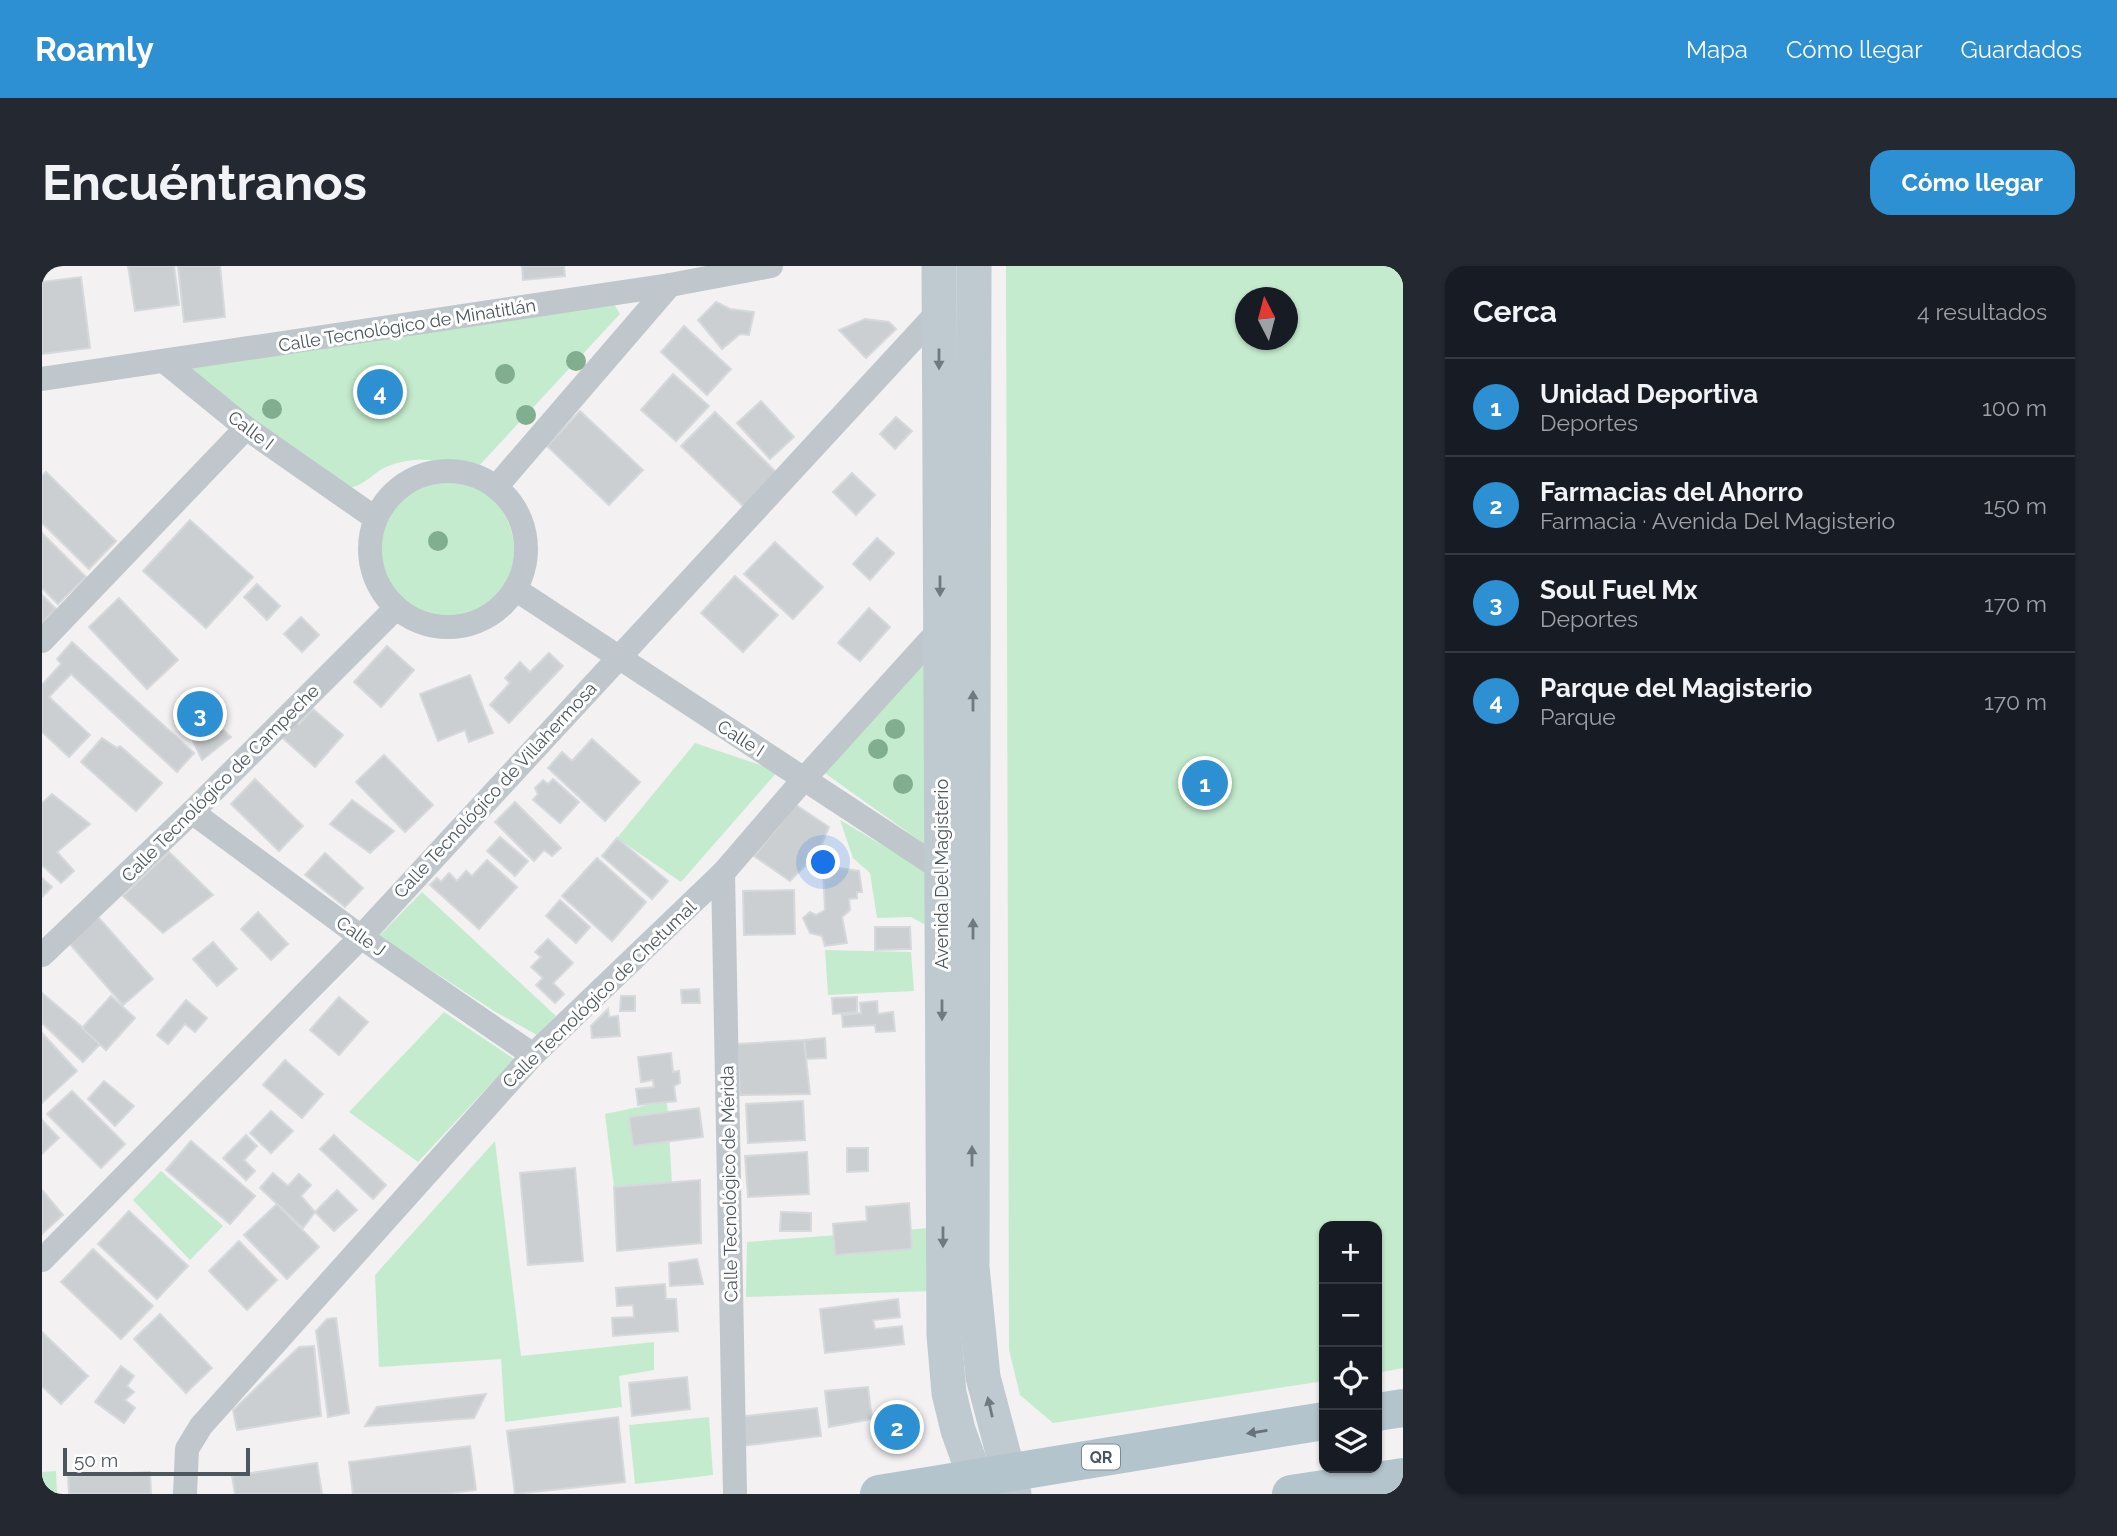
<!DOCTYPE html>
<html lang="es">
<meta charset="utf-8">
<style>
:root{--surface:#171b24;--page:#242831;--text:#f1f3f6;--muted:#9ea1a6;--line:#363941;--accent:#2d90d2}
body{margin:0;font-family:Raleway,sans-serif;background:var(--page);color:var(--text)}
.controls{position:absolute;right:21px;bottom:21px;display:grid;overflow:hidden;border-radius:14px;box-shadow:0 2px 5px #0004}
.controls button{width:63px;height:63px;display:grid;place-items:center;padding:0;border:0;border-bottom:2px solid var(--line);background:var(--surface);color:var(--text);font:35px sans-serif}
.compass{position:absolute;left:1193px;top:21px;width:63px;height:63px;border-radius:50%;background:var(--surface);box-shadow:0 2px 5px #0004;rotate:354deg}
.scale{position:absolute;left:21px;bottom:18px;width:187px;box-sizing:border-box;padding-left:7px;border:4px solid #4b575d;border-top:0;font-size:19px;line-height:24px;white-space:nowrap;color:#4b575d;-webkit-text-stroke:5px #fff;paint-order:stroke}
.you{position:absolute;left:782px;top:597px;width:24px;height:24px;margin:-18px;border:5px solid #fff;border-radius:50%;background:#1a73e8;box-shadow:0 0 0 10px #1a73e833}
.badge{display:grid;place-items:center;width:46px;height:46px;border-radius:50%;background:var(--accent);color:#fff;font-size:23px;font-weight:700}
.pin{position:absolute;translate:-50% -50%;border:4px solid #fff;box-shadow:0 2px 7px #0006}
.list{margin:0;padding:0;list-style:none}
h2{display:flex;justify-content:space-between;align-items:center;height:91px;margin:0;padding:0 28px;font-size:30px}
h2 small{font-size:23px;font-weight:400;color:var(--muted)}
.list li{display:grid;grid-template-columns:46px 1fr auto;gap:21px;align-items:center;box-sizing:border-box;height:98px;padding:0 28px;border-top:2px solid var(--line)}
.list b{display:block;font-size:26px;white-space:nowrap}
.list p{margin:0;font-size:23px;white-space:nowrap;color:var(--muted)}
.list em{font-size:23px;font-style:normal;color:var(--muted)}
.icon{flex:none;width:38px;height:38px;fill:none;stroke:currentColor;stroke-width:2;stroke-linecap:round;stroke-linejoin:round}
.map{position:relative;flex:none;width:1361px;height:1228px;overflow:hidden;border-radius:21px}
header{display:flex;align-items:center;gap:42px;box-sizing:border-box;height:98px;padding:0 35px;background:var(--accent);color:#fff}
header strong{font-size:33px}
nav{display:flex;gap:38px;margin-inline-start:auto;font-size:24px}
.intro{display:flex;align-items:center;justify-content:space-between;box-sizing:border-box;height:168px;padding:0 42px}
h1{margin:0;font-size:49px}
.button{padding:18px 32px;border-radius:21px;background:var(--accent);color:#fff;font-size:24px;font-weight:700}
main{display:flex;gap:42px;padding:0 42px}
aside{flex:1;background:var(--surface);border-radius:21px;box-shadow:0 2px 5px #0004}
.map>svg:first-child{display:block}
.green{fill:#c5ebce;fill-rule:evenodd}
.building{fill:#cccfd2;stroke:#d6d9dc;stroke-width:2}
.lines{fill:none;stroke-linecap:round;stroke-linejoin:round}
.street{stroke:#bfc7cc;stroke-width:24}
.secondary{stroke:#bfcad0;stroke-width:35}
.primary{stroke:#b4c4cd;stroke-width:38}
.tree{fill:#80ae8f}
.oneway{fill:#6e7a80}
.oneway2{fill:#657279}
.labels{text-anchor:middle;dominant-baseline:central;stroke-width:6;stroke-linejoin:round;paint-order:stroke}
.shield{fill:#fff;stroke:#81898e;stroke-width:2}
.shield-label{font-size:16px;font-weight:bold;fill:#4b575d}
.street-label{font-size:18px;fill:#4b575d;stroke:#fff}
</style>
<header>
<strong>Roamly</strong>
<nav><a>Mapa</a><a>Cómo llegar</a><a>Guardados</a></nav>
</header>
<div class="intro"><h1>Encuéntranos</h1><a class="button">Cómo llegar</a></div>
<main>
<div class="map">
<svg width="1361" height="1228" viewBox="0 0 1361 1228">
<rect width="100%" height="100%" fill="#f3f1f2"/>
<g class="green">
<path d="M964 0H1361V1102L1335 1107V960H1282V1115L1011 1157 978 1129 967 1084ZM1204 32H1246V74H1204Z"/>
<path d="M572 38 578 48 434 203C405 194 370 188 342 202 329 209 321 221 304 222L143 103Z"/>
<circle cx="403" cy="284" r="69"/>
<path d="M887 382 888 582 777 503Z"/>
<path d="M653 477 736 505 639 616 575 572Z"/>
<path d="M798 554 884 605 891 663 869 651 835 652 828 607 811 592Z"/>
<path d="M380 626 514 750 495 769 452 745 337 670Z"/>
<path d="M783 684 869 686 872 725 786 729Z"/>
<path d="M402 746 472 793 376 896 307 846Z"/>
<path d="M625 835 630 917 572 921 563 848Z"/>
<path d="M453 875 479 1090 612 1076V1104L577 1110 580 1141 463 1156 459 1093 337 1101 333 1009Z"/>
<path d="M119 905 181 960 148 994 91 934Z"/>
<path d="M888 962 891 1025 704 1031 705 976Z"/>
<path d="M667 1151 671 1209 593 1218 587 1159Z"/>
<path d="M14 1205 15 1228H0V1206Z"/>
</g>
<g class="building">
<path d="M86 0H132L137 39 93 45Z"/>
<path d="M136 0H178L183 51 142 56Z"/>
<path d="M480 0H522L523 10 481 14Z"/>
<path d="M39 11 48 82 0 88V16Z"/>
<path d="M674 36 688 43 712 46 707 69 698 68 680 83 656 54Z"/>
<path d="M823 53 847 56 854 63 824 92 797 64Z"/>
<path d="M642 60 689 103 665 129 619 86Z"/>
<path d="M631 108 667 140 634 175 599 144Z"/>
<path d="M719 135 752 171 728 193 695 157Z"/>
<path d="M538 145 601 204 567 239 505 180Z"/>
<path d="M673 146 736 208 702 241 639 180Z"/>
<path d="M854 151 870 165 853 183 838 168Z"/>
<path d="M4 206 74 275 47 303 0 257V210Z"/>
<path d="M810 207 833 229 814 249 791 226Z"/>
<path d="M148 254 211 311 164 362 101 305Z"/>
<path d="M0 267 44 311 16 338 0 322Z"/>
<path d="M835 272 852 287 828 314 811 298Z"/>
<path d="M733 276 781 321 751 353 702 308Z"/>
<path d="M693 310 736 349 701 386 659 347Z"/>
<path d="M215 318 238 340 225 354 202 331Z"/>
<path d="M0 329 14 343 0 357Z"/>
<path d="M77 332 136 394 105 423 47 361Z"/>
<path d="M827 342 848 361 818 395 796 377Z"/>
<path d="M259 351 277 369 260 386 242 368Z"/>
<path d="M30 376 152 487 135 506 29 408 7 431 48 469 27 491 0 466V419L19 398 15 393Z"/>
<path d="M345 380 372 404 339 441 312 416Z"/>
<path d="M507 387 521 400 467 457 448 439 468 417 463 412 478 396 488 406Z"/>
<path d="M428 409 451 467 427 476 423 464 396 475 378 428Z"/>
<path d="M150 435 189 471 160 494 151 475 157 470 134 448Z"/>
<path d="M271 443 301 469 273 501 235 467 249 451 257 458Z"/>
<path d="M60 472 75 482 78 480 120 517 94 545 39 496Z"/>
<path d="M550 473 598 516 563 555 506 502 520 486 530 495Z"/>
<path d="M342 489 391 539 363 566 314 516Z"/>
<path d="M213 513 261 560 237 585 189 538Z"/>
<path d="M511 513 537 536 518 557 491 534 496 528 493 522 501 514 506 518Z"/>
<path d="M10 528 48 558 15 586 32 605 19 617 0 599V537Z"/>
<path d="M310 534 352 565 328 587 288 558Z"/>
<path d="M473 536 519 582 510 590 502 584 492 595 453 556Z"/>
<path d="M754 539 787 561 776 587 748 615 712 590Z"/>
<path d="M458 571 486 595 473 610 445 585Z"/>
<path d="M575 572 626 615 610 633 560 590Z"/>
<path d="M127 586 171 629 121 667 81 630Z"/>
<path d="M283 587 321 622 303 641 263 609Z"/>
<path d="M555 592 604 636 570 675 520 630Z"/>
<path d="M788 592 797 602 817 605 820 626H815V632L807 633 808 644 800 651 805 677 783 680 780 670 768 667 761 652 768 646 774 649 783 644 781 603 773 602V593Z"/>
<path d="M445 594 475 621 437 663 388 619 395 612 399 616 407 607 415 615 424 605 430 610Z"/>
<path d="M0 612 10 621 0 631Z"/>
<path d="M752 624 753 668 702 669 701 625Z"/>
<path d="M518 634 548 661 534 677 504 650Z"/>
<path d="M216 646 246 678 229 694 199 663Z"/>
<path d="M56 651 111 713 81 739 27 677Z"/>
<path d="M833 661H868L869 683 833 684Z"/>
<path d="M506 673 531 697 511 717 522 728 513 737 494 719 501 712 489 701 499 691 493 686Z"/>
<path d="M171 676 195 703 175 720 151 693Z"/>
<path d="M657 723 658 737H640L639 724Z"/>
<path d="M0 727 59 777 41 796 0 757Z"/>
<path d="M69 730 93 752 64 784 40 762Z"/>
<path d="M579 730H593V745H578Z"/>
<path d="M297 731 326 756 297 789 268 764Z"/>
<path d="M815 731V746L791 748 790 732Z"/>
<path d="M144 734 165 752 153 766 143 758 126 778 115 769Z"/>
<path d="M835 735 836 748 851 746 853 765 834 766 833 759 801 761 800 749 819 747 818 737Z"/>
<path d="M566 743 567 751 576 750 578 770 550 772 549 760Z"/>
<path d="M0 767 35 805 0 837Z"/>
<path d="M783 772 784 792 763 793 762 774Z"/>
<path d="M762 774 768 828 698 829 695 778Z"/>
<path d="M629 787 631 806 637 805 638 817 632 820 634 835 596 839 594 823 612 821 611 814 599 816 596 791Z"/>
<path d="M243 794 281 828 260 852 221 819Z"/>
<path d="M62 815 92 840 73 860 46 833Z"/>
<path d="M30 825 83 878 59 902 5 848Z"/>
<path d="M761 835 763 874 706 877 704 838Z"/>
<path d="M657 842 661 871 591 880 587 851Z"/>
<path d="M229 845 251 865 229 887 208 867Z"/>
<path d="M0 854 17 872 0 888Z"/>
<path d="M204 869 215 880 202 894 213 905 204 914 181 892Z"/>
<path d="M292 869 344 919 331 933 278 883Z"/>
<path d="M149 875 213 930 188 958 124 904Z"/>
<path d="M805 882H826V905L805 906Z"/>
<path d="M765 886 767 928 706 931 703 890Z"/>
<path d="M533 902 541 995 486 999 478 907Z"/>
<path d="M231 907 246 920 257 908 269 919 259 930 273 946 261 962 218 922Z"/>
<path d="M658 914 659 977 575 985 572 921Z"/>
<path d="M0 924 21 949 0 968Z"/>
<path d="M295 924 315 944 292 965 273 946Z"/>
<path d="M867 937 870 983 793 989 791 958 825 955 824 941Z"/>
<path d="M235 938 277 981 245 1013 202 969Z"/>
<path d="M87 945 146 1000 115 1033 56 978Z"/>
<path d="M739 946 769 947V965H738Z"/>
<path d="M197 975 235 1014 205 1044 167 1005Z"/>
<path d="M51 983 111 1040 79 1073 19 1016Z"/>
<path d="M655 993 661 1018 628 1020 627 997Z"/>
<path d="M623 1018 624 1033H634L636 1065 571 1070 570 1052 592 1051 591 1039 575 1040 574 1022Z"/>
<path d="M856 1033 858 1051 831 1054 833 1063 860 1060 862 1078 783 1087 778 1043Z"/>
<path d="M118 1048 170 1102 144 1127 92 1073Z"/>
<path d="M294 1052 307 1147 286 1151 274 1065 285 1053Z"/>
<path d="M0 1066 46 1110 19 1138 0 1120Z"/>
<path d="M272 1080 279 1150 195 1164 191 1144 257 1081Z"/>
<path d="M79 1100 92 1110 85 1120 92 1126 83 1134 93 1142 82 1157 53 1136Z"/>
<path d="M645 1111 648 1143 590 1150 587 1117Z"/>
<path d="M826 1121 830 1153 787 1161 783 1125Z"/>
<path d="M444 1128 432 1152 323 1160 335 1141Z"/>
<path d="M775 1142 779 1170 700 1180 696 1151Z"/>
<path d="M576 1151 583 1216 473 1228 465 1165Z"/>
<path d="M428 1180 434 1224 403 1228H311L307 1196Z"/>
<path d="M275 1197 280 1228H193L190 1210Z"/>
<path d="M108 1206 109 1228H27L26 1210Z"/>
</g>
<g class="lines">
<g class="street">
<path d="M123 96 204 162 333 252"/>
<path d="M0 113 628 19 729 0"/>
<circle cx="406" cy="283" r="78"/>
<path d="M454 221 628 19"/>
<path d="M473 323 899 603 913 605"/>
<path d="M0 375 204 162"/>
<path d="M150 546 319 671 491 789"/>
<path d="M681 607 693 1228"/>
<path d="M0 689 150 546 354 342"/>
<path d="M0 994 319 671 897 45"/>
<path d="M143 1228 145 1183 159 1160 491 789 681 607 762 513 898 363 906 362"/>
</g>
<g class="secondary">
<path d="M897 0 902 1069 907 1127 916 1164 939 1228"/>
<path d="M932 0 930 1001 941 1111 972 1228"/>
</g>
<g class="primary">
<path d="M1335 1146 1361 1142"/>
<path d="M837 1228 1282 1155"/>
<path d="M1249 1228 1361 1211"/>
</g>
</g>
<g class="tree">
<circle cx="534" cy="95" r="10"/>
<circle cx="463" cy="108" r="10"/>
<circle cx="230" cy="143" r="10"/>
<circle cx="484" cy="149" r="10"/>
<circle cx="396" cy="275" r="10"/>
<circle cx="853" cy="463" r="10"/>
<circle cx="836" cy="483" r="10"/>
<circle cx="861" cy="518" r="10"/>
</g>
<defs><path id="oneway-solid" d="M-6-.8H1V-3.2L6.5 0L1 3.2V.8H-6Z" transform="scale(1.75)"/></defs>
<g class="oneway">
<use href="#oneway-solid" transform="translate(897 93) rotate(90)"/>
<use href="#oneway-solid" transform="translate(898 320) rotate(90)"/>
<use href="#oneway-solid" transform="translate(931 435) rotate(-90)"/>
<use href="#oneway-solid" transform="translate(931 663) rotate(-90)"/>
<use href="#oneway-solid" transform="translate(900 744) rotate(90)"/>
<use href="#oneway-solid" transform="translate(930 890) rotate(-90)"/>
<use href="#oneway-solid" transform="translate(901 971) rotate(90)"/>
<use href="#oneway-solid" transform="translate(948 1141) rotate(-103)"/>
</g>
<use class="oneway2" href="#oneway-solid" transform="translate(1215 1166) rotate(171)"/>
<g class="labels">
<rect class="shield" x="1040" y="1178.5" width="38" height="25" rx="5"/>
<g class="shield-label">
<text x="1059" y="1191">QR</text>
</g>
<g class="street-label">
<text transform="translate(365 59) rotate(-9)">Calle Tecnológico de Minatitlán</text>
<text transform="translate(209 164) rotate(37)">Calle I</text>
<text transform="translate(699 472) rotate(33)">Calle I</text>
<text transform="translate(178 517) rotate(-45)">Calle Tecnológico de Campeche</text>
<text transform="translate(453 524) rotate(-47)">Calle Tecnológico de Villahermosa</text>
<text transform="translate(899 608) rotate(-90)">Avenida Del Magisterio</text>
<text transform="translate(319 670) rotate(35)">Calle J</text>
<text transform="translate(557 728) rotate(-44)">Calle Tecnológico de Chetumal</text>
<text transform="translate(687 918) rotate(-91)">Calle Tecnológico de Mérida</text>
</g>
</g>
</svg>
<div class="controls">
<button>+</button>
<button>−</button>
<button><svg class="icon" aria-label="locate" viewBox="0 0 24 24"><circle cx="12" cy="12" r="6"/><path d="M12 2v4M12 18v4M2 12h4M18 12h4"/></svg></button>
<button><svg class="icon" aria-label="layers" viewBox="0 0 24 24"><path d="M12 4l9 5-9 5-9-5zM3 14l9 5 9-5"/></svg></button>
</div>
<svg class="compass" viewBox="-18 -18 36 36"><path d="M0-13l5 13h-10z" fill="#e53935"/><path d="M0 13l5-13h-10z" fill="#9ea1a6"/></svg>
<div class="scale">50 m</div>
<div class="you"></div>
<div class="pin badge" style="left:1163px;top:517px">1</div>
<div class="pin badge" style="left:855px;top:1161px">2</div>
<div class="pin badge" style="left:158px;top:448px">3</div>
<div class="pin badge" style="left:338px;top:126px">4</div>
</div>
<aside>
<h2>Cerca<small>4 resultados</small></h2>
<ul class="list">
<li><span class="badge">1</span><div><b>Unidad Deportiva</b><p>Deportes</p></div><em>100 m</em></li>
<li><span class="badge">2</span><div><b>Farmacias del Ahorro</b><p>Farmacia · Avenida Del Magisterio</p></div><em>150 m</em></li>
<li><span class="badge">3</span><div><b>Soul Fuel Mx</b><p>Deportes</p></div><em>170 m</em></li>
<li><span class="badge">4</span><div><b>Parque del Magisterio</b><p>Parque</p></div><em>170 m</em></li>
</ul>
</aside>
</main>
